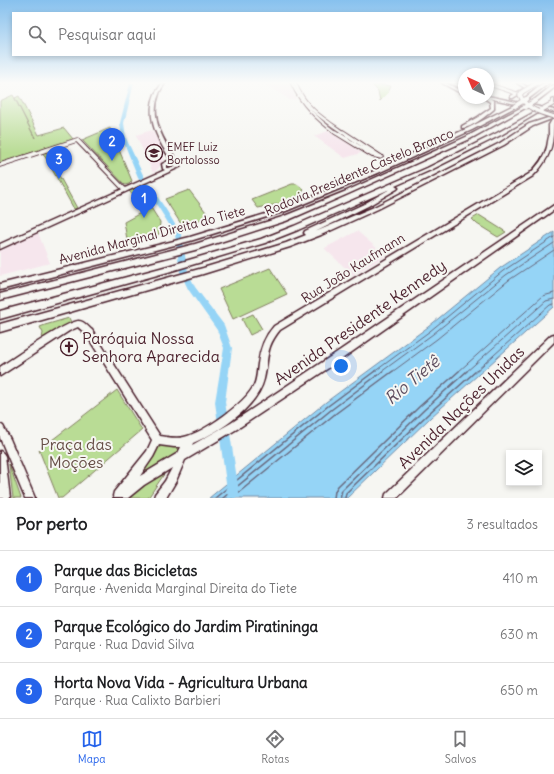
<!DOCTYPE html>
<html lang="pt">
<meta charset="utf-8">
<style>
:root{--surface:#fff;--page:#f2f2f2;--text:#202124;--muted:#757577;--line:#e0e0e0;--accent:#2563eb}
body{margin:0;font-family:Delius,sans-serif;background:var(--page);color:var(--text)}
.controls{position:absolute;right:12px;bottom:12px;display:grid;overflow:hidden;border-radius:0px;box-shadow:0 2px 6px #0003}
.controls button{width:36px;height:36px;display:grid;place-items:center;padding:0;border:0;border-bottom:1px solid var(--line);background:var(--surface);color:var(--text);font:20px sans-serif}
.compass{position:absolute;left:458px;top:68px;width:36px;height:36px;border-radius:50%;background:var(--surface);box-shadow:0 2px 6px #0003;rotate:316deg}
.you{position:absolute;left:341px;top:366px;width:14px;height:14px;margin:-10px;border:3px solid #fff;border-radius:50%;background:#1a73e8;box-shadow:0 0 0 6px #1a73e833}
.badge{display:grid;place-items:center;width:26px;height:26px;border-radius:50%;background:var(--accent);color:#fff;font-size:13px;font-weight:700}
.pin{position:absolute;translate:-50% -33px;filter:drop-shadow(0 1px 2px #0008)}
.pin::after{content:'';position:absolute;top:21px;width:14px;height:12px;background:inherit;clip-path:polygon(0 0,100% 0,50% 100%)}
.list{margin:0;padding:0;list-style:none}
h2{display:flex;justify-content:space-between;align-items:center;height:52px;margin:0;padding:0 16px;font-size:17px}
h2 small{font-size:13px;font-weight:400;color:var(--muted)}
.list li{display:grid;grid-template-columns:26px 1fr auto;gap:12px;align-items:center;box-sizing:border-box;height:56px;padding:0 16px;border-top:1px solid var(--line)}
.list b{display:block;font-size:15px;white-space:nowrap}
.list p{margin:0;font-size:13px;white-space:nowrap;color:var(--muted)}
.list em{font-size:13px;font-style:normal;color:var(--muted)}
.icon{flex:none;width:22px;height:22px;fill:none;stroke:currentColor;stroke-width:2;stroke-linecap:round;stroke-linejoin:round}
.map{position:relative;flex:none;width:554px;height:498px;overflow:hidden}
.search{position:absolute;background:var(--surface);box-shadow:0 2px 6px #0003;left:12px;right:12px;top:12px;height:44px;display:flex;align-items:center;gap:10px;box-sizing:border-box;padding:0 14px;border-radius:0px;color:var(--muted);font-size:15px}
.sheet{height:220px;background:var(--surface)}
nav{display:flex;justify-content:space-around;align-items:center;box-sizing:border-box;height:56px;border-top:1px solid var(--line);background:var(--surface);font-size:11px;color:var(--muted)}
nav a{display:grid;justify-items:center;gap:2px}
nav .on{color:var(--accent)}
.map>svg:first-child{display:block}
.built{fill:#f6e6ed}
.green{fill:#b9dc95;stroke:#827e60}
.water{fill:#95d4f6;stroke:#778ca5}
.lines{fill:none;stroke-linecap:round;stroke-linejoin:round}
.shore-far1{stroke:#68677c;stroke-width:1}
.shore{stroke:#68677c;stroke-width:1.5}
.river{fill:#95d4f6;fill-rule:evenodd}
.minor-far1-casing{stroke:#4a1f2b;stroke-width:4.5}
.minor-casing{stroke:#4a1f2b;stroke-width:5.5}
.major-casing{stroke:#4a1f2b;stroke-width:3}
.highway-casing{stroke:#4a1f2b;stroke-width:3}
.minor-far1{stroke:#f6f6f2;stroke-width:2.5}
.minor{stroke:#f6f6f2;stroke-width:3.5}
.major{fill:#f6f6f2;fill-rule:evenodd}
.highway{fill:#f6f6f2;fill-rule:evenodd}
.major-bridge-casing{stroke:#4a1f2b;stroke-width:5.5;stroke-linecap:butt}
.highway-bridge-casing{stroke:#4a1f2b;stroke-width:6;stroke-linecap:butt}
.major-bridge{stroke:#f6f6f2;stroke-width:3.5}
.highway-bridge{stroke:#f6f6f2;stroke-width:4}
.labels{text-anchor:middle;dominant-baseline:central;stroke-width:4;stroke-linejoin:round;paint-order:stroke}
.far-poi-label{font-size:11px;fill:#4a1f2b;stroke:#f6f6f2;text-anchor:start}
.street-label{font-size:13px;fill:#4a1f2b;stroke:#f6f6f2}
.near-street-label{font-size:16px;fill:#4a1f2b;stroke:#f6f6f2}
.near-poi-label{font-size:16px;fill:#4a1f2b;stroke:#f6f6f2;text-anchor:start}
.near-park-label{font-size:16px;fill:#664e46;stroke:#f6f6f2}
.near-water-label{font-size:17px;font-style:italic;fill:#5d4c5e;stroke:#f6f6f2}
</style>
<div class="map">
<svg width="554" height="498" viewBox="0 0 554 498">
<rect width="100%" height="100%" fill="#f6f6f2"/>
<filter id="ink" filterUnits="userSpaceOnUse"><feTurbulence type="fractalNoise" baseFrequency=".025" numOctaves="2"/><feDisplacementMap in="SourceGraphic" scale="8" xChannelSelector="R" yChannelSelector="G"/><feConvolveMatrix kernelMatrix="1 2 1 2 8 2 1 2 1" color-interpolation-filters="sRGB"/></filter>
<g filter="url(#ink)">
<g class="built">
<path d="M263 83H289L296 99 290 100Z"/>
<path d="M152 130 165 155 159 168 153 173 136 135Z"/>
<path d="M328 131 361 152V153L345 158 314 136Z"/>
<path d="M357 231 386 256 353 275 325 249V248Z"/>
<path d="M38 233 50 263 0 276V251Z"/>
</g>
<g class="green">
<path d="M370 83 391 86 388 93 380 101 378 91Z"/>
<path d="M13 95 35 138 15 98 19 96 39 135 64 128 73 139 47 148 45 145 46 148 0 163V101Z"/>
<path d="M110 128 132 181 129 184 125 185 82 140Z"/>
<path d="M46 152 77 208 74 209 43 153Z"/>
<path d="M292 184H297L304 190C296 203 272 205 258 208L252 200Z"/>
<path d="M137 188 148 203 160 222 159 234 153 238 128 245 124 222 146 210 129 191Z"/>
<path d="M189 190 209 216 183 227 165 199Z"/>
<path d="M479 215 506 232 498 237 477 224 472 219Z"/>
<path d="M270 268 287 294 233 319 219 289Z"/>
<path d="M253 314 262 329 250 335 242 319Z"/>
<path d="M69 318 71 322 69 326 44 341 42 338 43 333 40 327 45 325Z"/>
<path d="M117 390 142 430 62 498H58L39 450Z"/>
<path d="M160 443 171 447H180L177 453 140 475Z"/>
<path d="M9 464 21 498H13Z"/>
<path d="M167 470 148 498H128L138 487Z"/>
</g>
<path class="water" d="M554 232V307L431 417 347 498H209L326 402 428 327 500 268Z"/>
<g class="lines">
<g class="shore-far1">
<path d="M374 372 430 331 503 271 554 237"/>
<path d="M381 372 433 334 506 275 554 243"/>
<path d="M392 372 437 339 509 280 554 250"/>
<path d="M458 372 543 296 554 293"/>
<path d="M466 372 546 301 554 299"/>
<path d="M475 372 550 305 554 304"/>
</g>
<g class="shore">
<path d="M215 498 328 406 375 371"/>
<path d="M223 498 331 410 383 371"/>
<path d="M232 498 335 414 393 371"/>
<path d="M334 498 335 491 338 486 420 406 459 371"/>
<path d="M340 498 342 490 424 410 467 371"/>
<path d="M345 498 346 493 428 414 476 371"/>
</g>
<g class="river">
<path d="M130 83H134L124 123 126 138 144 177 165 208 181 234 188 272 195 287 224 325 232 348 225 402 240 498H228L215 402 224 348 217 330 188 289 180 272 175 234 160 210 138 177 122 138 120 123Z"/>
<path d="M445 83H451L456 86 453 87Z"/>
</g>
<g class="minor-far1-casing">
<g id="minor-far1">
<path d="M292 83C302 105 317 119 336 133"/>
<path d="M295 83C305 108 322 118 344 133"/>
<path d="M488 84 518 94"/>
</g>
</g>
<g class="minor-casing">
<g id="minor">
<path d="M335 132 372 155 381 157 343 132"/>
<path d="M0 165 77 140 125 190"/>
</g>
</g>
<g class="major-casing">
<g id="major">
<path d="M162 83H165C163 87 160 90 159 94 148 120 167 146 180 166V167L0 249V244L165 170 163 169 162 164 168 161H172C159 143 145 117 155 94 157 90 160 87 162 83ZM171 163 174 164 175 166 169 168H167L166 166Z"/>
<path d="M442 83H446L464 93V95Z"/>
<path d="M451 83H455L464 87V89Z"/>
<path d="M517 83H521L529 88 513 98H511V96L525 88Z"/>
<path d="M488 96 554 110V112L488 98Z"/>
<path d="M550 134 553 135C552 152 545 164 533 176L280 330C265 348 269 358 264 379 257 408 219 432 193 443L192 445 231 423 333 355 554 205V210L339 361 237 429 185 460 176 481 166 498H154L155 494 165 481 172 468 144 485 128 498H114L113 496 114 492 147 451 152 440 86 334 78 327 69 331 0 376V367C12 359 68 320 79 321 84 321 88 327 92 330L160 436C167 437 176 439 184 437 203 433 246 403 254 385 257 379 257 371 258 364 260 349 264 337 274 326L529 174C538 166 544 158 547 147 548 143 548 138 550 134ZM159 445 174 447H181L178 453 140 476 153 457Z"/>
<path d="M554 334V342L397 498H385L386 494 551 335Z"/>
<path d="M0 424 3 426 10 439 35 498H25L0 438Z"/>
<path d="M0 451 3 453 5 456 10 498H0Z"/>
</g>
</g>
<g class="highway-casing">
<g id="highway">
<path d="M544 83H549L527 100H525V98Z"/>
<path d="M553 85H554V88L536 102H534V100Z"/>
<path d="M488 97 494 101V109C487 115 472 128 462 128V126L478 117 491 108 490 102 484 98Z"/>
<path d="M554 99V105H552V100Z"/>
<path d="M514 105 517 106 472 130 378 173 286 211 190 241 0 290V284L190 237 282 209 374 171 468 128Z"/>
<path d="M524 106 527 107 470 139 348 194 286 221 195 250 0 300V294L195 244 282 217 344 192 466 137Z"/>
<path d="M540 109 543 110 501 135 431 170 395 186 398 188 397 189 368 206 315 232 374 207 500 143 529 124 554 116V118L533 126 504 145 378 209 321 235 290 247 203 274 0 332V324L203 268 286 243 306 235 304 233 305 231 364 204 390 189 298 230 265 243 168 272 0 319V311L168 266 261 239 294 226 427 168 497 133Z"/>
<path d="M552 120H554L553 135 551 136 549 135V125Z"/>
</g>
</g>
<use href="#minor-far1" class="minor-far1"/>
<use href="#minor" class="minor"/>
<use href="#major" class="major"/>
<use href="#highway" class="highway"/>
<g class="major-bridge-casing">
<path id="major-bridge" d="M537 83 522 92 520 95C526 109 541 113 554 117"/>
</g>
<g class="highway-bridge-casing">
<g id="highway-bridge">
<path d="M515 106 526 99"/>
<path d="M525 107 535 101"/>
<path d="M541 110 552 104"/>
</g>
</g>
<use href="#major-bridge" class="major-bridge"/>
<use href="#highway-bridge" class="highway-bridge"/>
</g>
</g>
<linearGradient id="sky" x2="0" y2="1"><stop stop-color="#87c1ee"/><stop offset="0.54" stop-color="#fbfbf9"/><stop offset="1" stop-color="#fbfbf9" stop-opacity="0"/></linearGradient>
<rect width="554" height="153" fill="url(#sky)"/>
<defs>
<g id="school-ring" transform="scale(0.9)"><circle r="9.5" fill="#f6f6f2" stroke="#4a1f2b" stroke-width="1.5"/><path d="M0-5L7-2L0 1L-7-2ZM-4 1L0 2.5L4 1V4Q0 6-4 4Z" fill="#4a1f2b"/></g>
<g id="church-ring" transform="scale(0.9)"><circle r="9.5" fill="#f6f6f2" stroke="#4a1f2b" stroke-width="1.5"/><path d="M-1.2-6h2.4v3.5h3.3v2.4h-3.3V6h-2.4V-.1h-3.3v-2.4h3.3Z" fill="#4a1f2b"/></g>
</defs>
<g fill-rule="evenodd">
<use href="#school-ring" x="154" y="153"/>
<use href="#church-ring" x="69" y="347"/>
</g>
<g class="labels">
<g class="far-poi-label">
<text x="167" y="147">EMEF Luiz<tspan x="167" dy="13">Bortolosso</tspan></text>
</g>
<g class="street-label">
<text transform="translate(359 172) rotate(-23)">Rodovia Presidente Castelo Branco</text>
<text transform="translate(152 235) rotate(-15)">Avenida Marginal Direita do Tiete</text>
<text transform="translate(353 268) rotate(-32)">Rua João Kaufmann</text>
</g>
<g class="near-street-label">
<text transform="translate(360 322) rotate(-35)">Avenida Presidente Kennedy</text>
<text transform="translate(461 407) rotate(-44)">Avenida Nações Unidas</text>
</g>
<g class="near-poi-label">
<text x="82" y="338">Paróquia Nossa<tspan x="82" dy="18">Senhora Aparecida</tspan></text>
</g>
<g class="near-park-label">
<text x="76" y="444">Praça das<tspan x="76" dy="18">Moções</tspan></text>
</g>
<g class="near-water-label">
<text transform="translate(412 380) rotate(-40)">Rio Tietê</text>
</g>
</g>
</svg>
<div class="controls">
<button><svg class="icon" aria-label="layers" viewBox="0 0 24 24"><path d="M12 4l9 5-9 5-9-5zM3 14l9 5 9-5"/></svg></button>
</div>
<svg class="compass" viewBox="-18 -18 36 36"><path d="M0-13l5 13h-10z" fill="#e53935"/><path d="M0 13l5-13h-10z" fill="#757577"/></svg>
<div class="you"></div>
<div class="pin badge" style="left:144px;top:218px">1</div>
<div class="pin badge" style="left:112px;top:161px">2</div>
<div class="pin badge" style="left:59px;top:179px">3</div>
<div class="search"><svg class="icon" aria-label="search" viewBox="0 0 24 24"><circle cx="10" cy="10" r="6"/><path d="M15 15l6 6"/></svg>Pesquisar aqui</div>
</div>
<section class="sheet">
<h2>Por perto<small>3 resultados</small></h2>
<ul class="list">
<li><span class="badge">1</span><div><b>Parque das Bicicletas</b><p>Parque · Avenida Marginal Direita do Tiete</p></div><em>410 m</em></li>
<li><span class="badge">2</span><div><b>Parque Ecológico do Jardim Piratininga</b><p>Parque · Rua David Silva</p></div><em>630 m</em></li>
<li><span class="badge">3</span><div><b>Horta Nova Vida - Agricultura Urbana</b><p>Parque · Rua Calixto Barbieri</p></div><em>650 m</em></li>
</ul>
</section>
<nav>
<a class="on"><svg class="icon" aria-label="map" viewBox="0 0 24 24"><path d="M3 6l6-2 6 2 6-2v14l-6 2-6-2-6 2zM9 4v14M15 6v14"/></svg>Mapa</a>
<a><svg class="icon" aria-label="directions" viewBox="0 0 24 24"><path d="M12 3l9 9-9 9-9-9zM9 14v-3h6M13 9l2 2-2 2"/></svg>Rotas</a>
<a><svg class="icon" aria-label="saved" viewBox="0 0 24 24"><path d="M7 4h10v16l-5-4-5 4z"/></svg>Salvos</a>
</nav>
